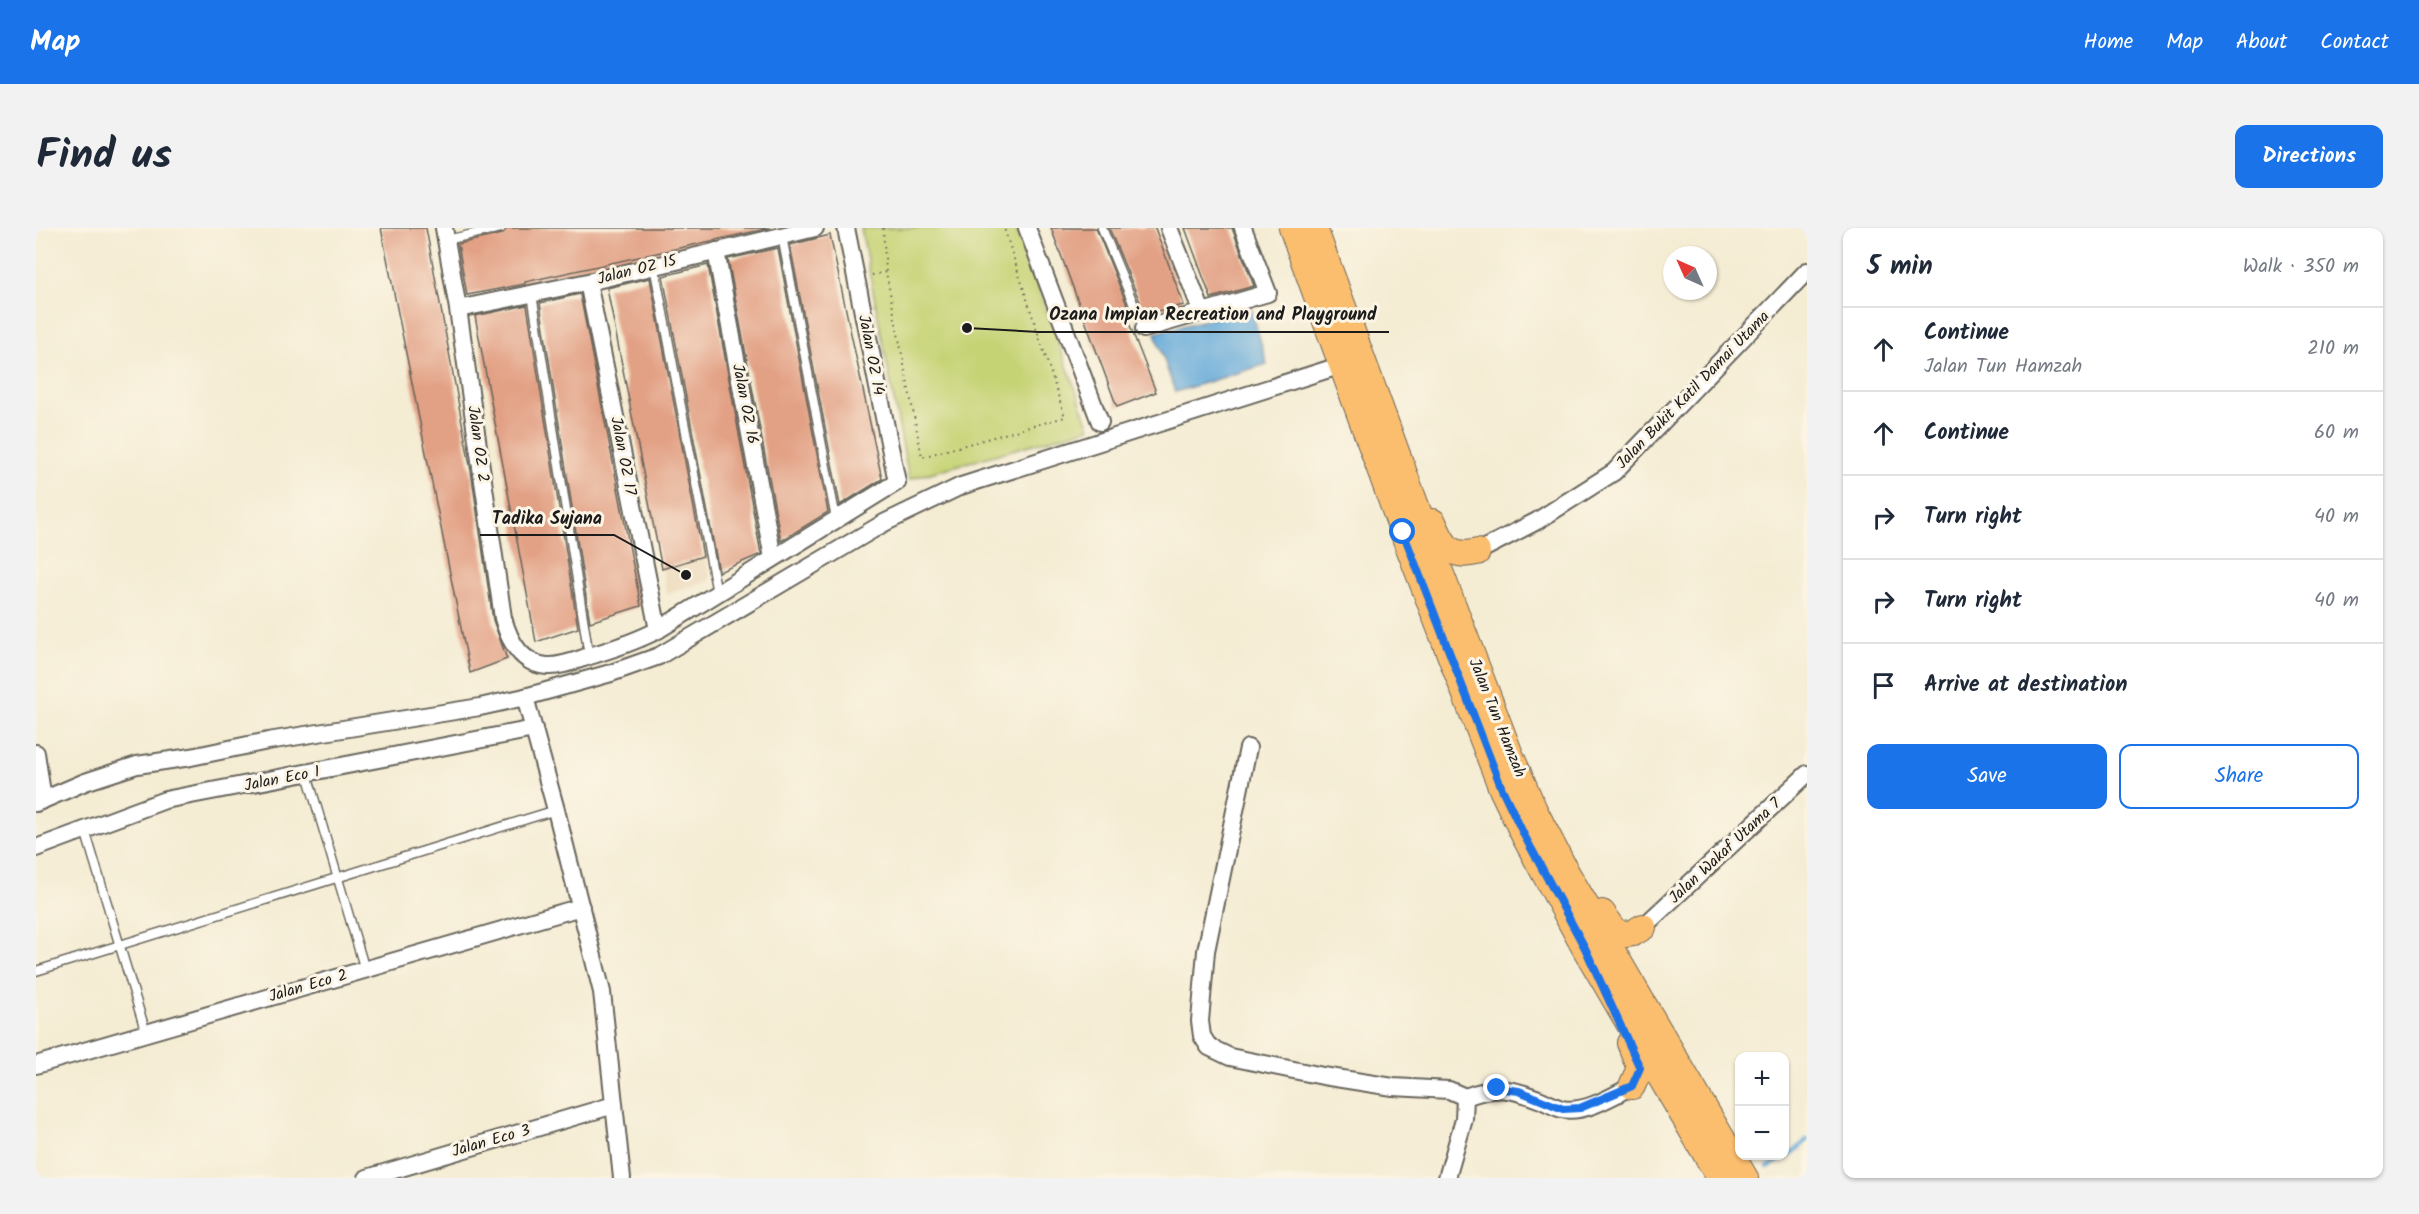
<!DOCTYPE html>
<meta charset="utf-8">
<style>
:root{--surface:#fff;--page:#f2f2f3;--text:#1f2937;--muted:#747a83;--line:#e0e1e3;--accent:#1a73e8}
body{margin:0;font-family:Kalam,sans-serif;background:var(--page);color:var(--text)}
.controls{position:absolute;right:18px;bottom:18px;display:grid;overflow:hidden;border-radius:12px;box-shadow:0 2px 4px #0004}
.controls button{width:54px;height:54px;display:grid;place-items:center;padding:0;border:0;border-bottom:2px solid var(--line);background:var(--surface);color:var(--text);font:30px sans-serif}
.compass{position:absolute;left:1627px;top:18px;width:54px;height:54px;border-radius:50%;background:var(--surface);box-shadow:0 2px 4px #0004;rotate:315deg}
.stop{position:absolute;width:18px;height:18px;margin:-14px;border:4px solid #1a73e8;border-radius:50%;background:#fff}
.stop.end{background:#1a73e8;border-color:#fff;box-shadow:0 2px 6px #0008}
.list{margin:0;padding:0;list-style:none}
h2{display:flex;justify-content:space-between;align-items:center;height:78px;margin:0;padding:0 24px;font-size:26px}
h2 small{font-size:20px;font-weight:400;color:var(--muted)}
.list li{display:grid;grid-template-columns:39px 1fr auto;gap:18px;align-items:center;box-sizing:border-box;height:84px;padding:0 24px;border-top:2px solid var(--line)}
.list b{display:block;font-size:22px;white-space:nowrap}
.list p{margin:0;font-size:20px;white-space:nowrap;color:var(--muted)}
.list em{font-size:20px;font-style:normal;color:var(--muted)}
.actions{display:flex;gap:12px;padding:18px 24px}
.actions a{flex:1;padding:14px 0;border:2px solid var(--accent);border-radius:12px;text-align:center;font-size:21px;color:var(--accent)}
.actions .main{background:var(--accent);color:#fff}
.icon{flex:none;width:33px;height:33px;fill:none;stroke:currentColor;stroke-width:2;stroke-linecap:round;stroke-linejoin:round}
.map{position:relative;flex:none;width:1771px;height:950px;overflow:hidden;border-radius:12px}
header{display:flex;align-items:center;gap:36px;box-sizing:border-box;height:84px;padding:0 30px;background:var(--accent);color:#fff}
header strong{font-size:28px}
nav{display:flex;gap:33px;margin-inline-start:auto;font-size:21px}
.intro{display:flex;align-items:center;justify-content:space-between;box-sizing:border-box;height:144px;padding:0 36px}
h1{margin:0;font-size:42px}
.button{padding:15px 27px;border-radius:12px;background:var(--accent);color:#fff;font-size:21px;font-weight:700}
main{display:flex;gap:36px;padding:0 36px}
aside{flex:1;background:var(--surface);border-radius:12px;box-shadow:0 2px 4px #0004}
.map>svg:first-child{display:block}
.built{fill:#ebd8ba}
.green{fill:#c6d375;stroke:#717848;stroke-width:1.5}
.water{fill:#63a9d9;stroke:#40627a;stroke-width:1.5}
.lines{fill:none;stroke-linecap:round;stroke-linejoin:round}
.stream{stroke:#63a9d9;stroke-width:4.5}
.building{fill:#e2a084}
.service-casing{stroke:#68655c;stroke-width:11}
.minor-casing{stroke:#68655c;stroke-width:20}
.primary-casing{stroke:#68655c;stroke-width:28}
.path{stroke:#68655c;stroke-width:2;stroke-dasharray:1.5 4.5;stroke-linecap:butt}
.service{stroke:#fff;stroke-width:8}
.minor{stroke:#fff;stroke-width:16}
.primary{stroke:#fbbe6e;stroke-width:26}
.route{stroke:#1a73e8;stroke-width:8}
.labels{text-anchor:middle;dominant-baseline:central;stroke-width:6;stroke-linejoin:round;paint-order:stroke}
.street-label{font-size:16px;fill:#1c1c1c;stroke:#fcf5e5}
.leader{fill:none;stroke:#1c1c1c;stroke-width:2}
.callout-dot{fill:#1c1c1c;stroke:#fcf5e5;stroke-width:2}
.callout-label{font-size:18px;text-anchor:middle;font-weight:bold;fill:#1c1c1c;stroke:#fcf5e5;stroke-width:6;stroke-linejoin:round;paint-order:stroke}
</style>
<header>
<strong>Map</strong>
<nav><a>Home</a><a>Map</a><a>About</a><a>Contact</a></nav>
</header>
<div class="intro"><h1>Find us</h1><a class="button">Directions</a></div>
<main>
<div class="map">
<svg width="1771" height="950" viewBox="0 0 1771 950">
<rect width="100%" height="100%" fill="#fcf5e5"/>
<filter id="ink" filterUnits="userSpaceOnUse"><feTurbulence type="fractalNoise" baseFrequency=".0167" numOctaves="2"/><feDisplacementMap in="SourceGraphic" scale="12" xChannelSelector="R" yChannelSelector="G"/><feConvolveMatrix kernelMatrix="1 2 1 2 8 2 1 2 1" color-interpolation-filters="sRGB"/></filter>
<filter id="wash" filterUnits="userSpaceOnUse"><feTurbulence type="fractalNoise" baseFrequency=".008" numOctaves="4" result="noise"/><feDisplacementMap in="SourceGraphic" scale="24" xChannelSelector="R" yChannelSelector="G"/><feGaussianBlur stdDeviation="1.35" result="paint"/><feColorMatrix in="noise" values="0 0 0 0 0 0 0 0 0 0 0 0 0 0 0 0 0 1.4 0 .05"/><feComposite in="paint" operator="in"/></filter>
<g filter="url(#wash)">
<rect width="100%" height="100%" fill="#f4ecd3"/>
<path class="built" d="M670 327 674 352 631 366 626 341Z"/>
<path class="green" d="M825 0H980L1054 200 873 251Z"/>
<path class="water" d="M1215 80 1231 136 1139 164 1119 105Z"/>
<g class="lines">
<path class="stream" d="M1732 939 1758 924 1771 912"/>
</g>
<g id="blocks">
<g class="building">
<path d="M345 0H390L435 243 457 392 471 431 434 445Z"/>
<path d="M471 0H734L489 54V56L431 67 422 16 466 6Z"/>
<path d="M1015 0H1060L1096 89 1091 90 1120 164 1081 179Z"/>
<path d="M1073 0H1119L1148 77 1109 86Z"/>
<path d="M1149 0H1196L1218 58 1175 70Z"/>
<path d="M794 7 846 251 804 277 754 17Z"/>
<path d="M742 20 792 284 745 313 692 31Z"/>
<path d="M672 37 725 326 683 344 627 48Z"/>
<path d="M614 50 667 328 626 341 571 60Z"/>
<path d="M544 66 605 378 554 394 504 75Z"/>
<path d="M491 77 542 400 500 414 439 88Z"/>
</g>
</g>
</g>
<g filter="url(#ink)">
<use href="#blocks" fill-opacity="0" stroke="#68655c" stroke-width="1.5"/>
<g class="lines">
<g class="service-casing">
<g id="service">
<path d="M1066 0 1108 101"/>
<path d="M746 8 800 291"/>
<path d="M410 12 465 0"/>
<path d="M618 38 681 365"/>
<path d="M496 66 553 428"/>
<path d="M271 546 329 742"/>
<path d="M49 602 110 805"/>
<path d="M0 743 520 582"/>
</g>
</g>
<g class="minor-casing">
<g id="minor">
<path d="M408 0 422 81 467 390C473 412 485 436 511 438 526 439 543 431 557 427 580 420 601 413 622 402L861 254 810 0"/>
<path d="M991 0 1064 194"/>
<path d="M1133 0 1166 84"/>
<path d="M680 23 737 330"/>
<path d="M552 54 622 402"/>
<path d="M422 81 552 54 779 0"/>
<path d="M1108 101 1232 65 1207 0"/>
<path d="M1441 324 1501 293 1578 244 1771 43"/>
<path d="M489 469 520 582 566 764 586 950"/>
<path d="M1212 520 1170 723 1164 793 1166 808 1173 819 1194 829 1287 848 1357 859 1413 862 1429 869"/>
<path d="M0 525 7 572"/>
<path d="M0 575 49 554 101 537 155 529 232 513 444 479 489 469 575 445 623 428 848 295 925 258 1306 137"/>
<path d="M0 620 129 572 498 501"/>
<path d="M1607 699 1771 546"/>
<path d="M0 837 545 679"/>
<path d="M1429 869C1460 857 1475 860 1505 872 1512 875 1519 879 1526 881 1548 886 1577 868 1596 858"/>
<path d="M331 950 578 877"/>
<path d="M1411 950 1428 891 1429 869"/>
</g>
</g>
<g class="primary-casing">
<g id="primary">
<path d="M1256 0 1367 304 1466 561 1488 607 1549 720 1684 950"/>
<path d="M1278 0 1403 341 1473 524 1498 582 1530 644 1709 950"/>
<path d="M1397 294C1407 317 1413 331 1441 324"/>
<path d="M1566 685 1582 707 1597 705 1607 699"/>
<path d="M1594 815 1604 840 1596 858"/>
</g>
</g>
<g class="path">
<path d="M847 0 850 44 886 229 1029 189 968 0"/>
<path d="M836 47 850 44"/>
</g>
<use href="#service" class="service"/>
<use href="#minor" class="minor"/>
<use href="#primary" class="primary"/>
</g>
</g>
<g class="lines" filter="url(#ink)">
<path class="route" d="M1367 304 1466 561 1488 607 1549 720 1604 840 1596 858 1544 880 1527 881 1483 863 1461 860"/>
</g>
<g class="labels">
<g class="street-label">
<text transform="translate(601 42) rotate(-14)">Jalan OZ 15</text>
<text transform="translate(835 127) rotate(79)">Jalan OZ 14</text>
<text transform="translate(1657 162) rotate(-46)">Jalan Bukit Katil Damai Utama</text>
<text transform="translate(709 176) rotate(79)">Jalan OZ 16</text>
<text transform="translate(442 216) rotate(82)">Jalan OZ 2</text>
<text transform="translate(587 228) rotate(79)">Jalan OZ 17</text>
<text transform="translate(1461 490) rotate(68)">Jalan Tun Hamzah</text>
<text transform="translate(246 551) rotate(-11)">Jalan Eco 1</text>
<text transform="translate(1689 623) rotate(-43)">Jalan Wakaf Utama 7</text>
<text transform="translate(272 758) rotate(-16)">Jalan Eco 2</text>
<text transform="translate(455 913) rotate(-16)">Jalan Eco 3</text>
</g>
</g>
<path class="leader" d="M931 100L1002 104H1353M650 347L578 307H444"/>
<g class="callout-dot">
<circle cx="931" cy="100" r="6"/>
<circle cx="650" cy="347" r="6"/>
</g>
<g class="callout-label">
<text x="1177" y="92">Ozana Impian Recreation and Playground</text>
<text x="511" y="296">Tadika Sujana</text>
</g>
</svg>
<div class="controls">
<button>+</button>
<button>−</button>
</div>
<svg class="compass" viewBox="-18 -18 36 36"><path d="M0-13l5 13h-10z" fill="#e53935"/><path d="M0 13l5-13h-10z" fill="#747a83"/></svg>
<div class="stop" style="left:1367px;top:304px"></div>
<div class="stop end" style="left:1461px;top:860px"></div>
</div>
<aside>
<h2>5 min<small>Walk · 350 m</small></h2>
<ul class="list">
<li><svg class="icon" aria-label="ahead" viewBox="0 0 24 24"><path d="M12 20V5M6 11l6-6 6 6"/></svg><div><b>Continue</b><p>Jalan Tun Hamzah</p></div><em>210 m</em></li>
<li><svg class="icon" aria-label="ahead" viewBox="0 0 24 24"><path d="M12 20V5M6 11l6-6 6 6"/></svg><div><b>Continue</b></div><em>60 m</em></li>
<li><svg class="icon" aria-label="right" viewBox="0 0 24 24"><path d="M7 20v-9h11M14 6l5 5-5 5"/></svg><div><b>Turn right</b></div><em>40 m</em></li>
<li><svg class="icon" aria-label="right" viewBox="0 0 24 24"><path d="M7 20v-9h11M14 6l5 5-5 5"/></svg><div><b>Turn right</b></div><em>40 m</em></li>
<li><svg class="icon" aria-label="arrive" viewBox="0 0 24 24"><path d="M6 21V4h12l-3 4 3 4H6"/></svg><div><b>Arrive at destination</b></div></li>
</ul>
<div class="actions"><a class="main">Save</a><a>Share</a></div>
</aside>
</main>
